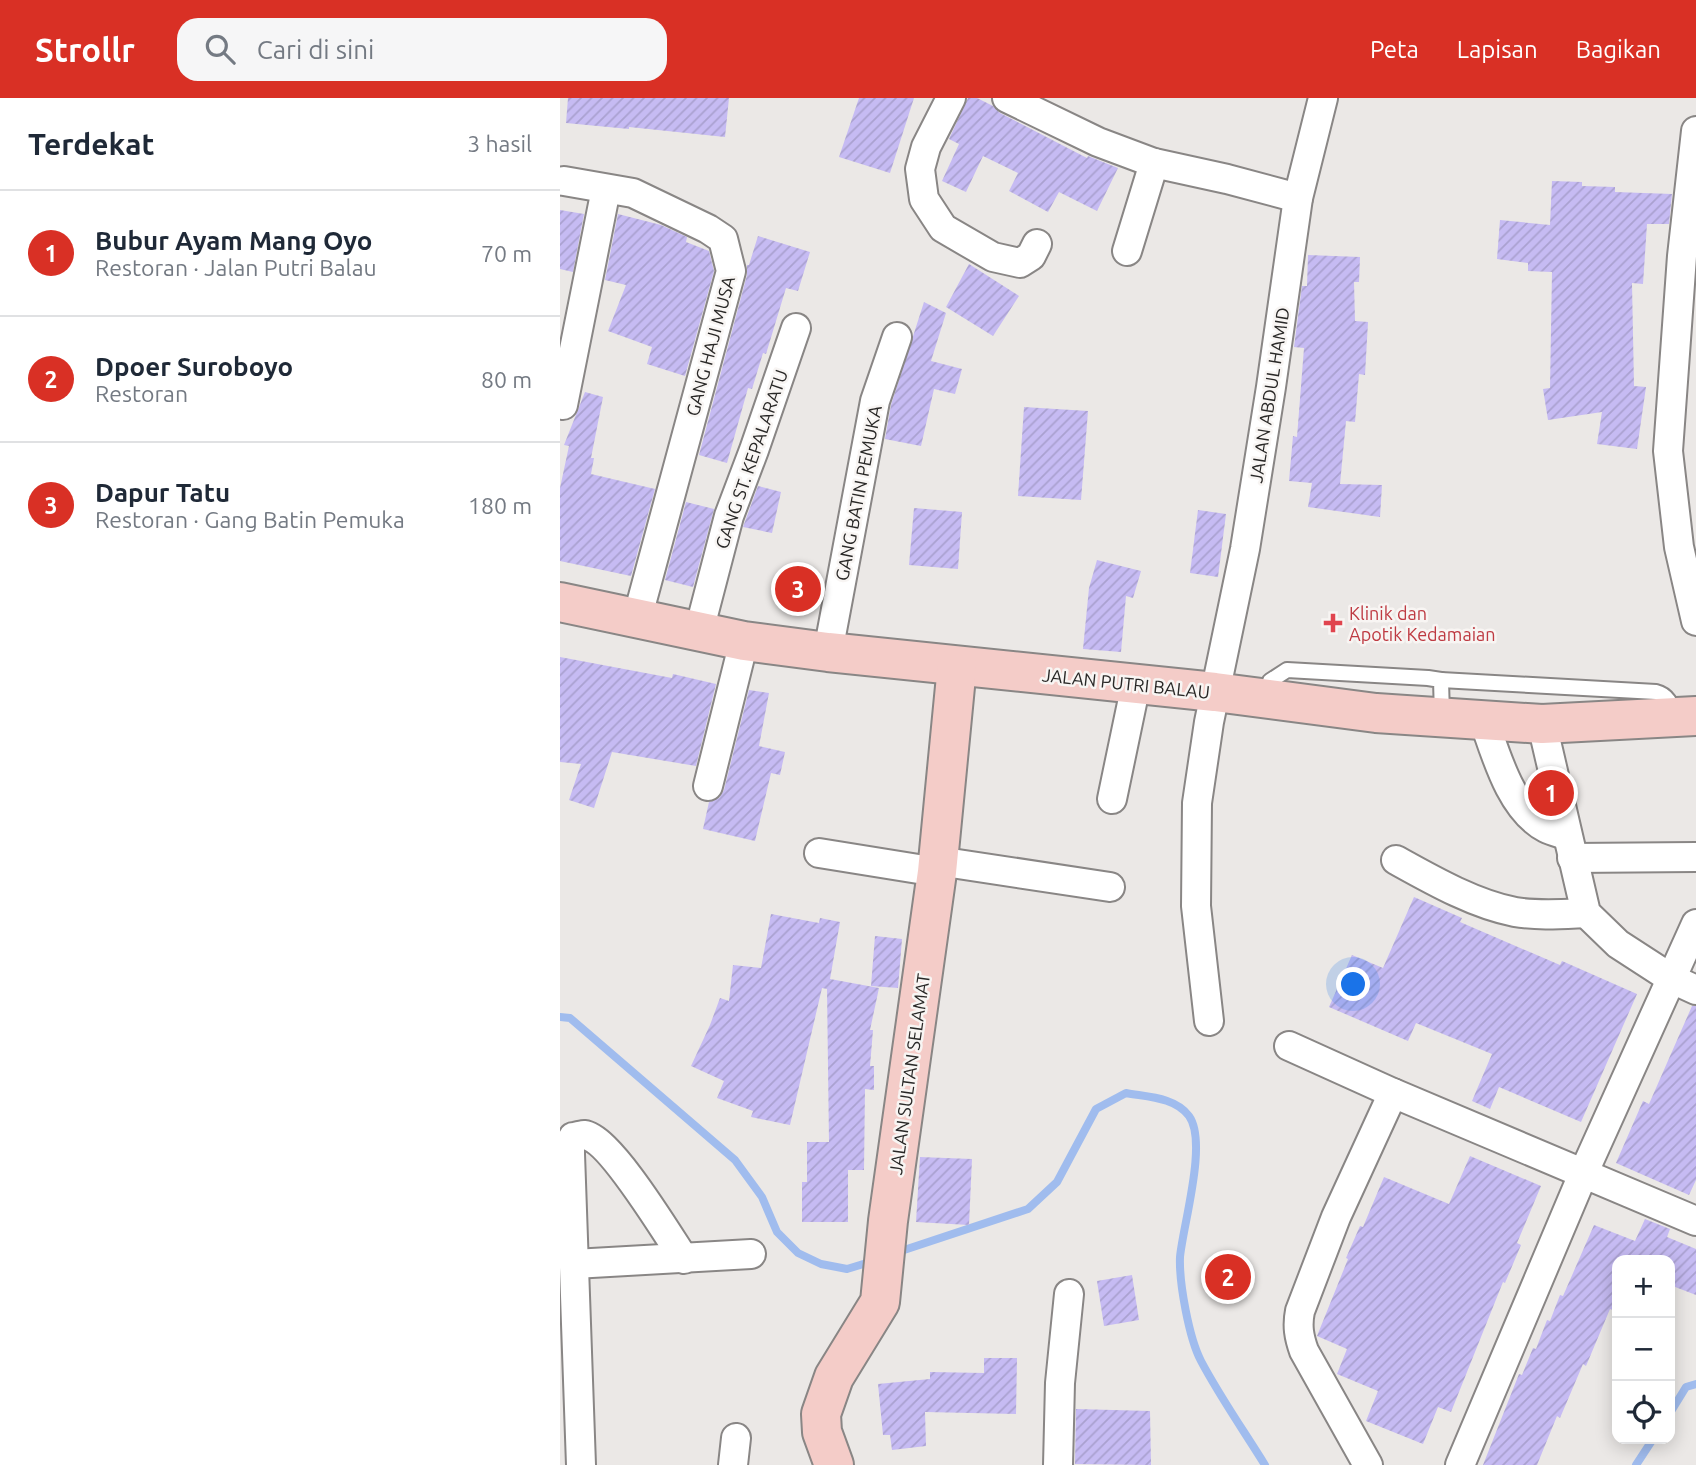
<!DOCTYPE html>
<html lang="id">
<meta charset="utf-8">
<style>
:root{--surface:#fff;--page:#f6f6f7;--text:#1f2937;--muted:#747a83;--line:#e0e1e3;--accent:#d93025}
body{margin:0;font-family:Ubuntu,sans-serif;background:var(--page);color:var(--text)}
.controls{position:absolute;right:21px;bottom:21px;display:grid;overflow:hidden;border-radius:14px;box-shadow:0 4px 18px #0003}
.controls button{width:63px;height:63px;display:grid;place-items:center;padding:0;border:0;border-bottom:2px solid var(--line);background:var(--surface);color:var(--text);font:35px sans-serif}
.you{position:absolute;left:794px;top:887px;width:24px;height:24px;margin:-18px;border:5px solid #fff;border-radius:50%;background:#1a73e8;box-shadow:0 0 0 10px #1a73e833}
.badge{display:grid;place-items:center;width:46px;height:46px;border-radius:50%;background:var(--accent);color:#fff;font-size:23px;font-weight:700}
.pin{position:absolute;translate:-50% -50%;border:4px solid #fff;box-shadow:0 2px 7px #0006}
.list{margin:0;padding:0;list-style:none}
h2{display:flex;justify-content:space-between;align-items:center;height:91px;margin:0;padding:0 28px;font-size:30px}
h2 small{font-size:23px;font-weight:400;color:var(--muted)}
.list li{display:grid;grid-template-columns:46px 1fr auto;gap:21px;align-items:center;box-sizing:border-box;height:126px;padding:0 28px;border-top:2px solid var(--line)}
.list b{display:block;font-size:26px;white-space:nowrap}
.list p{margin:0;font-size:23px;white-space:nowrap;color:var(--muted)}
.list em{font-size:23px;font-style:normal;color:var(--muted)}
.icon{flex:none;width:38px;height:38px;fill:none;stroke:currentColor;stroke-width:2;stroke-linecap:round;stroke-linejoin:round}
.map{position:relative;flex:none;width:1136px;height:1367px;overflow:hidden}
header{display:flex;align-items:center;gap:42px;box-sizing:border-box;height:98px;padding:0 35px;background:var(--accent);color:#fff}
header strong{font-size:33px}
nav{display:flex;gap:38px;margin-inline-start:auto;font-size:24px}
.search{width:490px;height:63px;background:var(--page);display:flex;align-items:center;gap:18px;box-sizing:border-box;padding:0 24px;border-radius:21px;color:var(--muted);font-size:26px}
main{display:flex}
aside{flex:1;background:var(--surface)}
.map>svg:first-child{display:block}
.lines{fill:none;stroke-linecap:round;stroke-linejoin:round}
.stream{stroke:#a0bcee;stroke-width:8}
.building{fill:url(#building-hatch)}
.lane-casing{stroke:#898685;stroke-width:18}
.street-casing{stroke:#898685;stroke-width:32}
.secondary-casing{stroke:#898685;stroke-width:42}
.lane{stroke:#fff;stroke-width:14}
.street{stroke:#fff;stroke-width:28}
.secondary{stroke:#f4ccc8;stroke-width:38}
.health-dot{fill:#e0444e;stroke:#f8f5f3;stroke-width:2.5}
.labels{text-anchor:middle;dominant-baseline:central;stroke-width:5;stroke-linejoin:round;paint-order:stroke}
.street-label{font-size:18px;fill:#292827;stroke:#f8f5f3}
.health-label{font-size:18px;fill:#be3a42;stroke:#f8f5f3;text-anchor:start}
</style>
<header>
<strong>Strollr</strong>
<div class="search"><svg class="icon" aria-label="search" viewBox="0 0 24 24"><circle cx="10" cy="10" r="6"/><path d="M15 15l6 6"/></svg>Cari di sini</div>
<nav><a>Peta</a><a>Lapisan</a><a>Bagikan</a></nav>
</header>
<main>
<aside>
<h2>Terdekat<small>3 hasil</small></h2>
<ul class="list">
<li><span class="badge">1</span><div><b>Bubur Ayam Mang Oyo</b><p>Restoran · Jalan Putri Balau</p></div><em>70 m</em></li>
<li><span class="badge">2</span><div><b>Dpoer Suroboyo</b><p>Restoran</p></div><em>80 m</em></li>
<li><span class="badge">3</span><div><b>Dapur Tatu</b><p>Restoran · Gang Batin Pemuka</p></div><em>180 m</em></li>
</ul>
</aside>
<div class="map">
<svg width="1136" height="1367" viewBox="0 0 1136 1367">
<defs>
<pattern id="building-hatch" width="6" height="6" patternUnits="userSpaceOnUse" patternTransform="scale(1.75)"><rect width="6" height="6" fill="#c6bbf3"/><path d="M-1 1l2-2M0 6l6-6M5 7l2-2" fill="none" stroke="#aaa1d0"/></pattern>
</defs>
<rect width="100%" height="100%" fill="#ebe8e6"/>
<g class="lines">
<g class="stream">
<path d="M0 919 10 920 175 1062 202 1099 217 1134 238 1155 261 1166 287 1171 313 1163"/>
<path d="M335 1155 468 1111 497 1084 536 1011 566 995C587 999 615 999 629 1018 648 1044 623 1127 620 1159 619 1185 629 1240 641 1263 660 1299 684 1333 705 1367"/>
<path d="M1110 1315 1126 1289 1136 1286"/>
<path d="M1076 1367 1093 1341"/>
</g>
</g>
<g class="building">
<path d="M8 0H169L165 39 69 29V31L6 25Z"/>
<path d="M299 0H354L330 75 279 59Z"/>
<path d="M408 0H417L433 8 440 15 527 60 528 58 558 70 537 113 499 94 488 114 449 93 458 75 423 58 406 94 382 83 399 46 389 41Z"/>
<path d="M992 83 1022 84V88L1055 89V94L1112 96 1109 126H1087L1083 186 1072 185 1074 288 1086 289 1077 351 1037 346 1042 314 988 322 983 291 990 290 992 174 968 173V165L937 161 940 122 990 127Z"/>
<path d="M0 112 24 116 13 174 0 171Z"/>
<path d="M58 116 101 127 127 139 126 144 149 153 154 173 125 278 87 266 92 249 48 233 66 187 45 182Z"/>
<path d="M198 138 250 154 238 193 226 190 206 256 203 255 192 291 188 290 167 365 139 357 187 177V167H189Z"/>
<path d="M748 157 800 159 799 184H794L795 223 808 224 805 277 799 276 795 324 786 323 780 386 822 387 820 419 748 409 752 385 729 383 733 338 737 339 744 250 734 249 742 188H747Z"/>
<path d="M409 166 459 198 433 238 386 209Z"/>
<path d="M364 204 386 215 371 263 402 271 395 296 374 291 361 348 325 341 331 307Z"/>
<path d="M25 294 43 299 31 360H34L31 376 95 391 71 478 0 463V390L9 348 4 347Z"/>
<path d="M464 309 528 313 521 402 458 398Z"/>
<path d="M198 388 221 394 212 435 183 429Z"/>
<path d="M126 404 154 411 133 489 105 482Z"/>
<path d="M354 410 402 414 398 471 349 467Z"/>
<path d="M638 412 666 416 658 479 630 475Z"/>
<path d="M537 462 581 473 573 500 566 498 561 554 523 551 529 490Z"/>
<path d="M0 559 112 580 113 576 156 586 136 668 52 654 34 710 9 702 21 666 0 664Z"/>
<path d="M189 592 209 595 199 648 225 654 220 677 211 675 195 743 143 731 149 704 159 700 164 692Z"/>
<path d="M854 799 902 820 900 824 1000 867 1002 863 1077 896 1021 1024 939 989 930 1011 912 1003 932 956 856 925 848 943 769 909 792 857 823 870Z"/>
<path d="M211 816 259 825 260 820 280 824 270 881 319 890 310 932H313L310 968H314V992L305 991 304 1072H288V1124H242V1084H247V1044H269L267 891 262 890 230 1027 191 1019 193 1013 157 1000 164 983 131 968 150 927 160 900 169 903 173 867 201 870Z"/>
<path d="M315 838 342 841 338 890 311 888Z"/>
<path d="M1132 908H1136V1082L1129 1097 1056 1065 1083 1003 1089 1006Z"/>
<path d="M910 1058 981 1088 957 1145 961 1147 945 1185 943 1184 891 1314 878 1309 863 1346 806 1323 818 1293 777 1276 787 1251 757 1238 788 1161 786 1160 800 1128 803 1129 824 1079 889 1106Z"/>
<path d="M360 1059 412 1061 409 1127 356 1124Z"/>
<path d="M1085 1121 1110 1131 1107 1139 1136 1151V1197L1110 1187V1162H1057V1214L1050 1211 1026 1268 1023 1266 1000 1320 997 1318 977 1367H923L959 1276 962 1277 973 1250 976 1251 987 1222 990 1223 1000 1197 1003 1198 1034 1127 1075 1143Z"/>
<path d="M572 1177 579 1222 544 1228 537 1183Z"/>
<path d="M424 1260H457L456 1316 365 1314 366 1348 332 1352 330 1337H323L318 1286 370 1281V1274L424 1275Z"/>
<path d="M516 1311 590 1313 591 1367 515 1366Z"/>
</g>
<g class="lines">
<g class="lane-casing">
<g id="lane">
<path d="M881 582 1096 594C1108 597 1111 606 1115 617"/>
<path d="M706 600 710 583 727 572 868 580 881 582 882 618"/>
</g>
</g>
<g class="street-casing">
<g id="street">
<path d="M391 0 366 49 360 71 364 101 383 130 433 159 460 165 471 158 477 146"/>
<path d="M447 0 538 44 594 65 667 81 738 100"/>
<path d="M1136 33 1122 158 1108 353 1119 449 1136 523"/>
<path d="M4 83 73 95 148 131 163 141 171 173 77 521"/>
<path d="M567 153 594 65"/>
<path d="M3 307 46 91"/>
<path d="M139 533 169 418 194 352 236 230"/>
<path d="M268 554 315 303 337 239"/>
<path d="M924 623C936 657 951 712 986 730 992 733 1000 735 1006 737"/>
<path d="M982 626 1026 815 1058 846 1112 881 1136 892"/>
<path d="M148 688 184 543"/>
<path d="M552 701 576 586"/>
<path d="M259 755 377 774"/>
<path d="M1012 760 1136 759"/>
<path d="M836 762C872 782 914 806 955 814 978 818 1003 816 1026 815"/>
<path d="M378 763 550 789"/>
<path d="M649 923 636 808 637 705 649 624 685 451 711 289 738 100 763 0"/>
<path d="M729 948 833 995 1136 1123"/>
<path d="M14 1166 191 1156"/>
<path d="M21 1367 10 1056V1047L13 1039C14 1039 23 1037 24 1037 50 1040 108 1137 124 1161"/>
<path d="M173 1367 176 1340"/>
<path d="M498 1367 500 1285 509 1196"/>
<path d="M808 1367 744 1253C739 1239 737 1228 740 1213L776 1119 833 995"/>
<path d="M900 1367 1024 1074 1136 826"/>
</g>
</g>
<g class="secondary-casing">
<g id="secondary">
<path d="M0 504 184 543 268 554 655 594 816 615 982 626 1136 618"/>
<path d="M274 1367 262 1334 261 1316 274 1279 320 1204 328 1123 377 774 397 568"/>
</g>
</g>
<use href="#lane" class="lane"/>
<use href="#street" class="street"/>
<use href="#secondary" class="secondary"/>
</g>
<path class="health-dot" d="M769.5 514.5h7v7h7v7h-7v7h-7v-7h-7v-7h7z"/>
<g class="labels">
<g class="street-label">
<text transform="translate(150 248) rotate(-75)">GANG HAJI MUSA</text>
<text transform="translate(709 297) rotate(-81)">JALAN ABDUL HAMID</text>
<text transform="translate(191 361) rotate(-71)">GANG ST. KEPALARATU</text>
<text transform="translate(298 395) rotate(-79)">GANG BATIN PEMUKA</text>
<text transform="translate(566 585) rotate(6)">JALAN PUTRI BALAU</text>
<text transform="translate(349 976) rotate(-82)">JALAN SULTAN SELAMAT</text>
</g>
<g class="health-label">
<text x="789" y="515">Klinik dan<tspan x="789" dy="21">Apotik Kedamaian</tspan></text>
</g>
</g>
</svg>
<div class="controls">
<button>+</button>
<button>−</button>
<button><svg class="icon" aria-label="locate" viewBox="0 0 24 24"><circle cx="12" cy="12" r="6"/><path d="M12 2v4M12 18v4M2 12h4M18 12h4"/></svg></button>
</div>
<div class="you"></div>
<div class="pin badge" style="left:991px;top:695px">1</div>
<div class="pin badge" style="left:668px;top:1179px">2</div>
<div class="pin badge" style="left:238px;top:491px">3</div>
</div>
</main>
